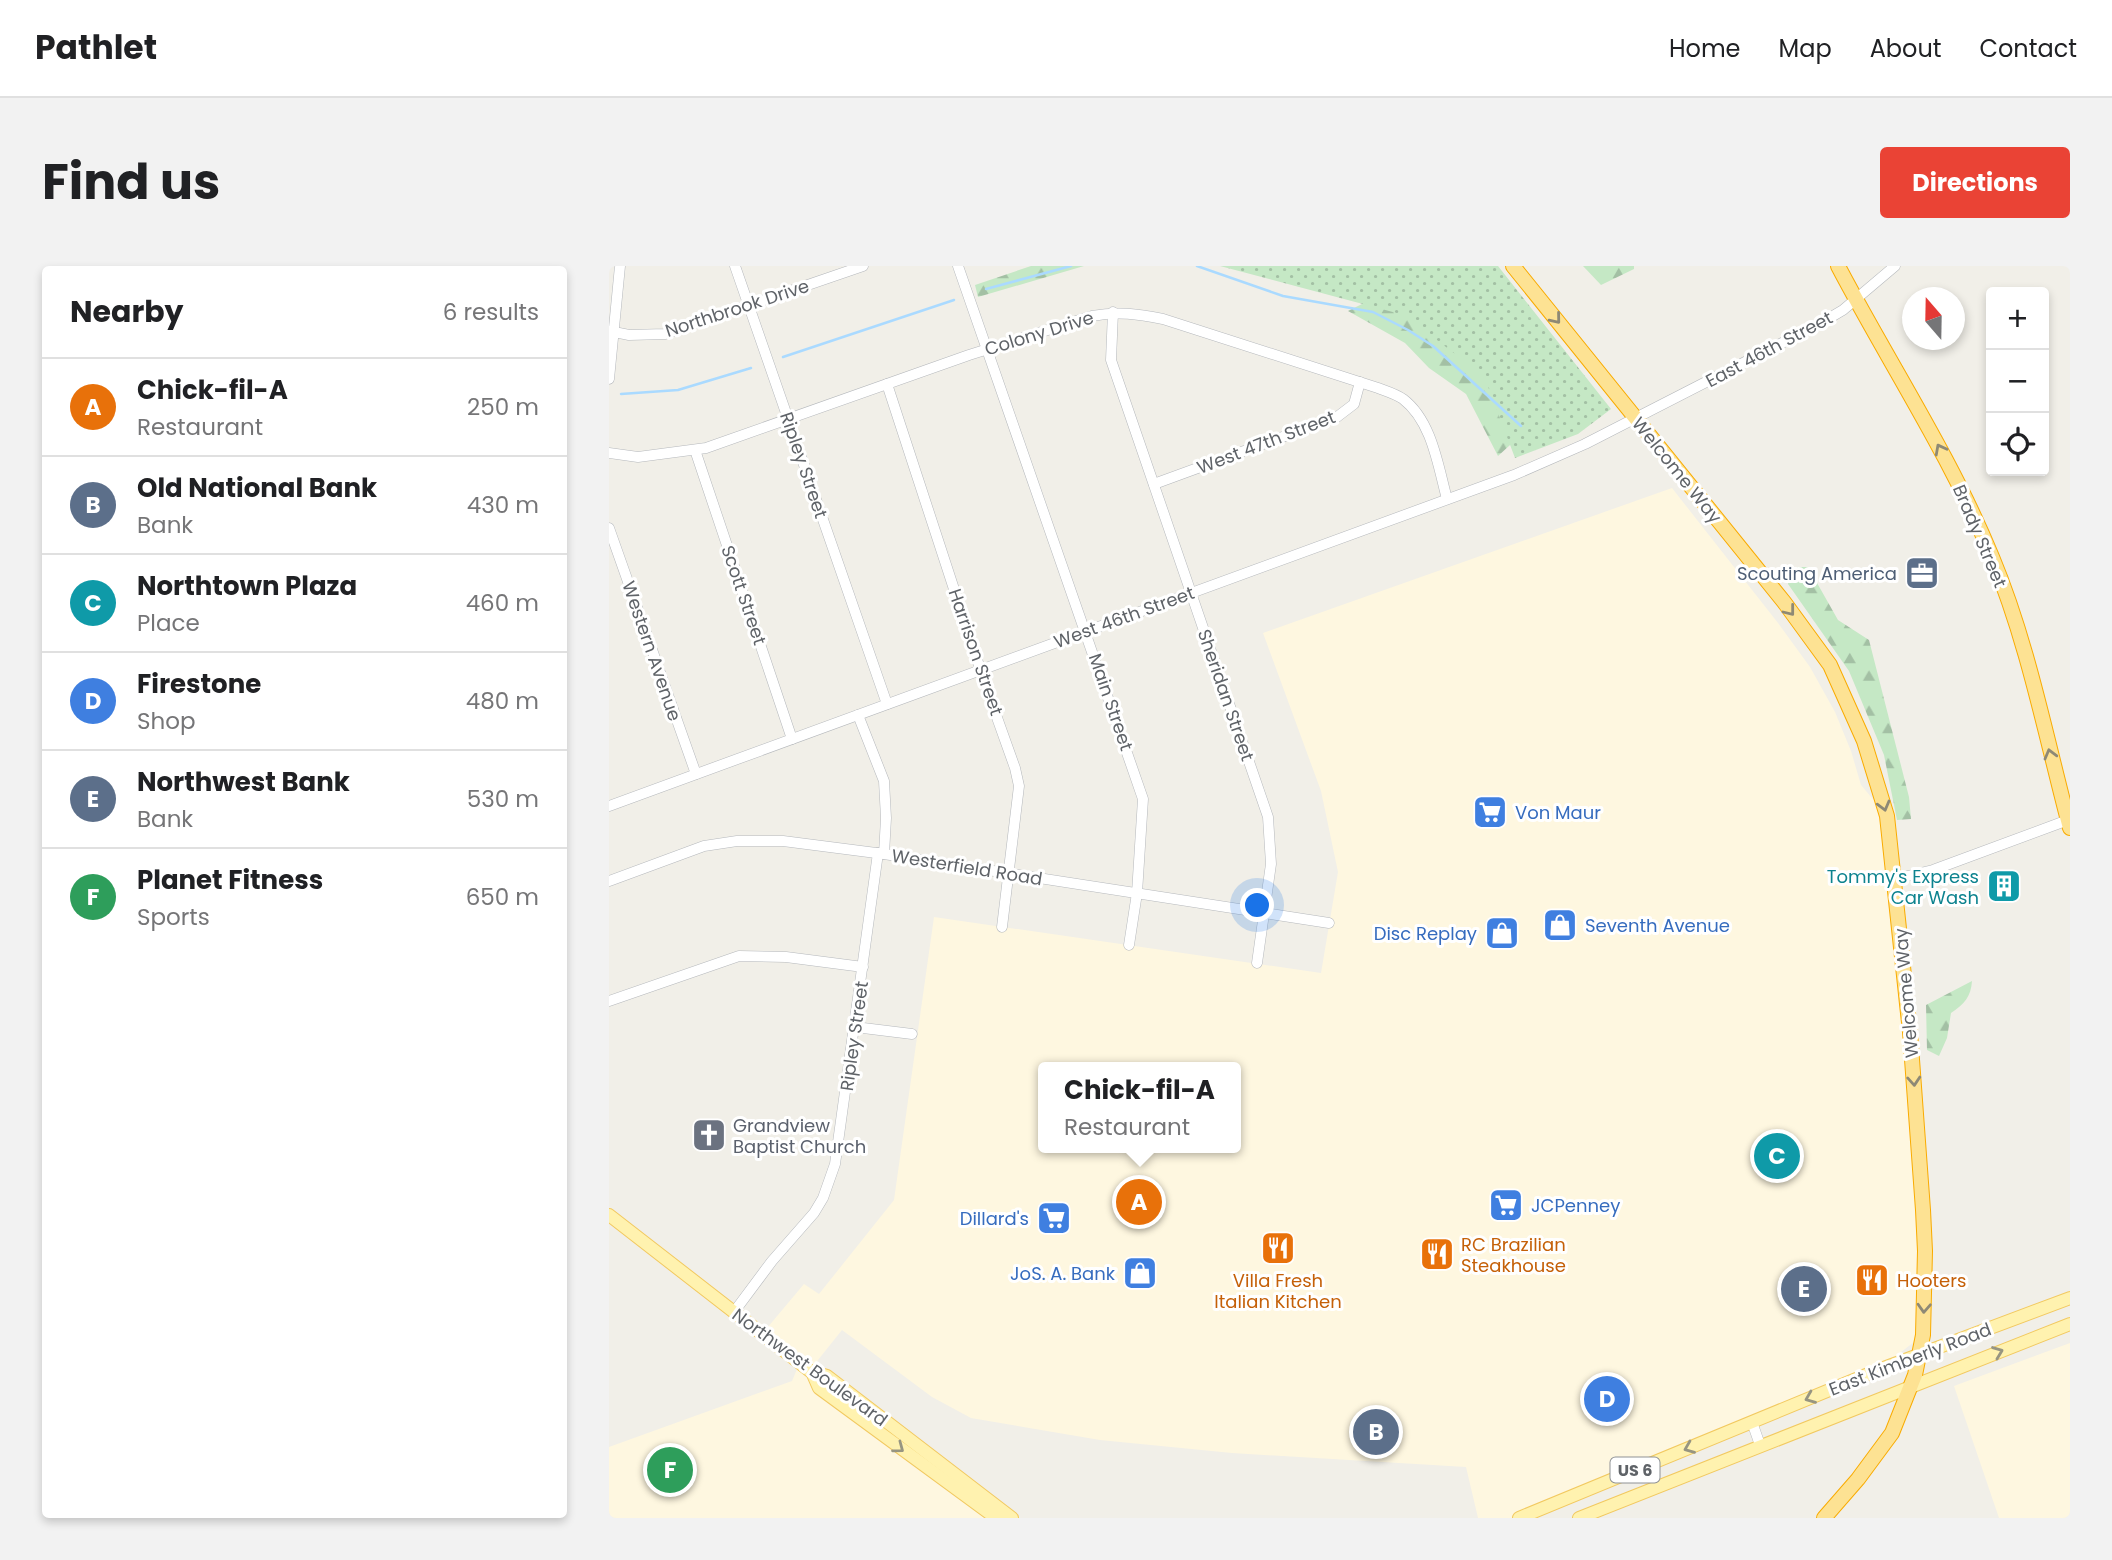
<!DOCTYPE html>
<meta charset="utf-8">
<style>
:root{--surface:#fff;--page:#f2f2f2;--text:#202124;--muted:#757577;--line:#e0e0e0;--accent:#ea4335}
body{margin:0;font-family:Poppins,sans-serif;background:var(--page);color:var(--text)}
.controls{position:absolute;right:21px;top:21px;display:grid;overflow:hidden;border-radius:7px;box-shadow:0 4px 10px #0003}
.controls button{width:63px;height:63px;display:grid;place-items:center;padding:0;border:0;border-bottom:2px solid var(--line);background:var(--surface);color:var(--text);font:35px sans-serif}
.compass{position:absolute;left:1293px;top:21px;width:63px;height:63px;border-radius:50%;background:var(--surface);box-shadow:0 4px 10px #0003;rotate:340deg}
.you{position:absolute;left:649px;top:640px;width:24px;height:24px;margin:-18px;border:5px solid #fff;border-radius:50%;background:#1a73e8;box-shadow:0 0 0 10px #1a73e833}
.badge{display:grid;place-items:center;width:46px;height:46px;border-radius:50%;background:var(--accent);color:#fff;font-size:23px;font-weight:700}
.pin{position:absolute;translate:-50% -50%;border:4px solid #fff;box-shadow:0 2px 7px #0006}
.popup{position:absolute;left:429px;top:796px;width:203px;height:91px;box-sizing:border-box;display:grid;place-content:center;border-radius:7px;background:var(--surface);filter:drop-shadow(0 2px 5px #0005);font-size:23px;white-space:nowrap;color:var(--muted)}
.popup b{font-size:26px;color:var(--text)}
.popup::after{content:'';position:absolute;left:50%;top:100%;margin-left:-14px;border:14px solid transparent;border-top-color:var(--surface)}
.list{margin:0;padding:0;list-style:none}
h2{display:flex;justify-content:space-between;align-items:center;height:91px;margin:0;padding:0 28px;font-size:30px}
h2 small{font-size:23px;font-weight:400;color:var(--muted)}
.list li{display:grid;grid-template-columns:46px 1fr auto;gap:21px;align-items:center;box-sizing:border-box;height:98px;padding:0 28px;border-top:2px solid var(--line)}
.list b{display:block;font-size:26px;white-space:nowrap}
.list p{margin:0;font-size:23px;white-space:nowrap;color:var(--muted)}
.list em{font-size:23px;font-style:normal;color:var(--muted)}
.icon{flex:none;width:38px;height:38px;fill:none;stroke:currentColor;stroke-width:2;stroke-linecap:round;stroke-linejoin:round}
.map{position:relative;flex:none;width:1461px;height:1252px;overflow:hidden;border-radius:7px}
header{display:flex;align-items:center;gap:42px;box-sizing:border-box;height:98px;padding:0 35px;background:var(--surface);border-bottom:2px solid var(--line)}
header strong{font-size:33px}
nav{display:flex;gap:38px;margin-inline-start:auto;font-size:24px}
.intro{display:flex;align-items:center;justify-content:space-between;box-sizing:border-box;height:168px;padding:0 42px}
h1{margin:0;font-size:49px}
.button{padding:18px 32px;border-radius:7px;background:var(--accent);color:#fff;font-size:24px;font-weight:700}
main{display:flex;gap:42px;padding:0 42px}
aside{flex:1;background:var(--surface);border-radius:7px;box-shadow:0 4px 10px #0003}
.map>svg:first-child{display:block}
.commercial{fill:#fef7e0;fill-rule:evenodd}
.forest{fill:url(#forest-firs)}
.park{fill:url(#park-dots)}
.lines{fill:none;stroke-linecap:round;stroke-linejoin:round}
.stream{stroke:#aadaff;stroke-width:2.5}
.minor-casing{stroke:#b5b8bc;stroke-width:11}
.major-casing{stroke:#f2c960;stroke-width:14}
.highway-casing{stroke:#f9ab00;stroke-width:16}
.minor{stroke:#fff;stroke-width:10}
.major{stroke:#fff2af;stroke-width:12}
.highway{stroke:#fde293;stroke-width:14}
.oneway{stroke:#8e8975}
.oneway2{stroke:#979581}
.labels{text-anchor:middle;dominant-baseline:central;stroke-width:6;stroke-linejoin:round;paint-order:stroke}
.shield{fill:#fff;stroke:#8f9295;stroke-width:2}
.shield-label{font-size:16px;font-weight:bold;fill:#5f6368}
.street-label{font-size:18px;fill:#5f6368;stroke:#fff}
.service-label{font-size:18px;fill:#4e5e75;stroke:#fff;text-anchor:end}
.shop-label{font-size:18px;fill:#366cbe;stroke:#fff;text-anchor:start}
.culture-label{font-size:18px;fill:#0d838f;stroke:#fff;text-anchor:end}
.worship-label{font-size:18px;fill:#5b616d;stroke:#fff;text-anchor:start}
.food-label{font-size:18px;fill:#c56008;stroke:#fff;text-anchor:start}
</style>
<header>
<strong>Pathlet</strong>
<nav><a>Home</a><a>Map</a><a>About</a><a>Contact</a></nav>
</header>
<div class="intro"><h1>Find us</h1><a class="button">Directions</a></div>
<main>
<aside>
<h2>Nearby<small>6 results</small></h2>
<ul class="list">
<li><span class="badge" style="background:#e8710a">A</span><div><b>Chick-fil-A</b><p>Restaurant</p></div><em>250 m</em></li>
<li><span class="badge" style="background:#5c6f8a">B</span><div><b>Old National Bank</b><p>Bank</p></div><em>430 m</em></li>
<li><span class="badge" style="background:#0f9aa8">C</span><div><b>Northtown Plaza</b><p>Place</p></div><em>460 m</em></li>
<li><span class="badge" style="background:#3f7fe0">D</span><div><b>Firestone</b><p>Shop</p></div><em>480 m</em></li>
<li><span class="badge" style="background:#5c6f8a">E</span><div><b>Northwest Bank</b><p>Bank</p></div><em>530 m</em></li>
<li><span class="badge" style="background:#2e9e5b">F</span><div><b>Planet Fitness</b><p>Sports</p></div><em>650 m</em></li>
</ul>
</aside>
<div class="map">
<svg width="1461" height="1252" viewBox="0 0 1461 1252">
<defs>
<pattern id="forest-firs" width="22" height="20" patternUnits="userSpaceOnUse" patternTransform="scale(1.75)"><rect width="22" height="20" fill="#c5e8c5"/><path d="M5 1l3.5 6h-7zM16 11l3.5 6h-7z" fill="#a3c0a4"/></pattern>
<pattern id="park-dots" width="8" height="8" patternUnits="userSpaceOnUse" patternTransform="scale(1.75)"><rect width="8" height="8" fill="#c5e8c5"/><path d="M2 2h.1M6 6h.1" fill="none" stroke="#a3c0a4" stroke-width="1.8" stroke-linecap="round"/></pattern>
</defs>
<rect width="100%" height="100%" fill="#f1efe8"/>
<g class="commercial">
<path d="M1063 222 1169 357 1201 401 1226 446 1242 485 1252 519 1278 550 1301 766 1314 1069 1269 1104 910 1252H869L857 1201 623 1187 491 1174 362 1152 323 1131 233 1064 201 1104 394 1252H0V1181L183 1115 191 1096 153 1068 195 1018 210 1028 285 934 325 651 712 707 729 606 712 525 654 367ZM434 801H626V882H434Z"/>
<path d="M1461 1077V1252H1390L1345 1120Z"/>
</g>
<g class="forest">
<path d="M422 0H475L369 31 366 19Z"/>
<path d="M974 0H1025V3L992 19Z"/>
<path d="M775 27 934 149 889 190 857 128 820 102 796 77 739 45Z"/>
<path d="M1181 301H1199L1229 354 1260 374 1300 531 1302 553 1288 554 1275 489 1240 405 1179 318Z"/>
<path d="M1363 715C1362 731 1355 738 1342 747L1338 772 1330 790 1318 784 1317 739Z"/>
</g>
<path class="park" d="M611 0H889L1002 143 969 168 906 192 875 110 795 49Z"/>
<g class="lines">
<g class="stream">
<path d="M588 0 674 30 764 46 799 64 824 80 912 160"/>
<path d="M377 23 462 0"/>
<path d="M174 91 345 34"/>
<path d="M12 128 69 124 142 102"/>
</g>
<g class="minor-casing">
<g id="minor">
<path d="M126 0 278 438"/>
<path d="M349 0 534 533 528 627 520 679"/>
<path d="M504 46 502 94 659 551 662 598 648 697"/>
<path d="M0 65 20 69 56 68 254 0"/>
<path d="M0 113 11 0"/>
<path d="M278 118 376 418 406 502 410 520 393 661"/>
<path d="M86 184 183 473"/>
<path d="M0 187 29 191 97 182 360 89 483 50C509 45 529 48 554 53L769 122C777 125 787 128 794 133 823 155 829 200 838 233"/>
<path d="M545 218 728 151 745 138 751 116"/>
<path d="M0 262 87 508"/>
<path d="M249 449 275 515 277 552 275 588"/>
<path d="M0 540 905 209 976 178 1212 57 1234 44 1286 0"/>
<path d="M1286 613 1324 604 1459 554"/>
<path d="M0 615 95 580 128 575H174L275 588 720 657"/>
<path d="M0 735 130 690 177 691 254 701"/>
<path d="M246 761 303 768"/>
<path d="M125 1046 163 995 205 947 214 932 226 898 269 587"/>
<path d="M1143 1156 1151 1179"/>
</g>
</g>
<g class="major-casing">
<g id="major">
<path d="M0 949 201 1105 218 1110 403 1252"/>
<path d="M203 1106 210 1122 387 1252"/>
<path d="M910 1252 1269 1104 1461 1032"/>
<path d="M970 1252 1461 1058"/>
</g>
</g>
<g class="highway-casing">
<g id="highway">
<path d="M904 0 1175 336 1221 399 1255 475 1278 550 1301 766 1314 944 1316 985 1314 1069 1306 1109 1283 1167 1249 1213 1215 1252"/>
<path d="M1229 0C1280 97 1341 189 1383 291 1419 377 1437 472 1461 562"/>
</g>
</g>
<use href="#minor" class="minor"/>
<use href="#major" class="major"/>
<use href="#highway" class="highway"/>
</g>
<defs><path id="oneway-chevron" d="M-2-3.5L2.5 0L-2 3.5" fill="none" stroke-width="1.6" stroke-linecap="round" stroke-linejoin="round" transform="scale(1.75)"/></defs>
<g class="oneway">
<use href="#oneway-chevron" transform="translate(947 53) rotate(51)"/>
<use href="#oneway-chevron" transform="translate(1331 183) rotate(-118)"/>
<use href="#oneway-chevron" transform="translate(1181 345) rotate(52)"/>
<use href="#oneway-chevron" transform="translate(1441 488) rotate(-105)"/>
<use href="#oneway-chevron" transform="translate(1275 540) rotate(75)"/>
<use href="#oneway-chevron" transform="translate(1305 815) rotate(86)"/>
<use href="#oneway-chevron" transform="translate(1315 1042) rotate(93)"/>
</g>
<g class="oneway2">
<use href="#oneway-chevron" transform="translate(1389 1086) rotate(-21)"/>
<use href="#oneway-chevron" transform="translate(1201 1132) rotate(158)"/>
<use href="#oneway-chevron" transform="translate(290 1182) rotate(37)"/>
<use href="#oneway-chevron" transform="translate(1080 1182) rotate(158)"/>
</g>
<defs>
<g id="office-square" transform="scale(1.75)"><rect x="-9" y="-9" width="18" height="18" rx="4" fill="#5c6f8a" stroke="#fff"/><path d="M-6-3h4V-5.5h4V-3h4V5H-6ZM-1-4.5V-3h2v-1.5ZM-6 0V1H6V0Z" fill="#fff"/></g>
<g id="supermarket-square" transform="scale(1.75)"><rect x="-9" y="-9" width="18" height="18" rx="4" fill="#3f7fe0" stroke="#fff"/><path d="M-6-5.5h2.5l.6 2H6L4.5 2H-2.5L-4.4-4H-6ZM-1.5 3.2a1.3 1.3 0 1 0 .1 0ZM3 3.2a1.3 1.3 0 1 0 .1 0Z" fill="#fff"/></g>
<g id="building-square" transform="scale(1.75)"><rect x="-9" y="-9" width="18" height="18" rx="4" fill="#0f9aa8" stroke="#fff"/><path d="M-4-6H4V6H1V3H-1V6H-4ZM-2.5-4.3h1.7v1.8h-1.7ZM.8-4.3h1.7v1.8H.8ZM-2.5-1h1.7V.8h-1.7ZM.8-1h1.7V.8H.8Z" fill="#fff"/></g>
<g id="shop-square" transform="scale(1.75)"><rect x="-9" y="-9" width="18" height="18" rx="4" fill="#3f7fe0" stroke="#fff"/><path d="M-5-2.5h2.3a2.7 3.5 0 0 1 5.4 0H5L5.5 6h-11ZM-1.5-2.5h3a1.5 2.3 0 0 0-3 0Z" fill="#fff"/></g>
<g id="church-square" transform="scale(1.75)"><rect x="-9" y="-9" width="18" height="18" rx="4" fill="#6b7280" stroke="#fff"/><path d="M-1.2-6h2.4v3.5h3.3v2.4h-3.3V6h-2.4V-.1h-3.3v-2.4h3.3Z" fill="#fff"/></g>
<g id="restaurant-square" transform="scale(1.75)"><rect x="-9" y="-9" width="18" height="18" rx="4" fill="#e8710a" stroke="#fff"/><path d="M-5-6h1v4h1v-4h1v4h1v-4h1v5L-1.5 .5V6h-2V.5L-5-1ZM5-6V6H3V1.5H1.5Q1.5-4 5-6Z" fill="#fff"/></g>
</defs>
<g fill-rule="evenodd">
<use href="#office-square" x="1313" y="307"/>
<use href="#supermarket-square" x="881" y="546"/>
<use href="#building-square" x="1395" y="620"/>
<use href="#shop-square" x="951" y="659"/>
<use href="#shop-square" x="893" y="667"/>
<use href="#church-square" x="100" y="869"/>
<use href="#supermarket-square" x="897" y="939"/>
<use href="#supermarket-square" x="445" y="952"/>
<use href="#restaurant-square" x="669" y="982"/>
<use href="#restaurant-square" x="828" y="988"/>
<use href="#shop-square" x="531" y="1007"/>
<use href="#restaurant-square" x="1263" y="1014"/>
</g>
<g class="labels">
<rect class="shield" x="1001.5" y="1191.5" width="49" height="25" rx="5"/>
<g class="shield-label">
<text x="1026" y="1204">US 6</text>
</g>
<g class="street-label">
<text transform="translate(128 42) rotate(-18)">Northbrook Drive</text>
<text transform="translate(430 67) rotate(-17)">Colony Drive</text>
<text transform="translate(1160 83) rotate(-28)">East 46th Street</text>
<text transform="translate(657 176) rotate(-21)">West 47th Street</text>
<text transform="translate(195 199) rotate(71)">Ripley Street</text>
<text transform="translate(1068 204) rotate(51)">Welcome Way</text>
<text transform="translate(1371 270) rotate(67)">Brady Street</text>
<text transform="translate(135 329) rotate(71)">Scott Street</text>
<text transform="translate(515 351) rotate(-20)">West 46th Street</text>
<text transform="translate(43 385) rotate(71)">Western Avenue</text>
<text transform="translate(367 386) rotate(71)">Harrison Street</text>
<text transform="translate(617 429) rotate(71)">Sheridan Street</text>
<text transform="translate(502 436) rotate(71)">Main Street</text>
<text transform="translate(358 601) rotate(9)">Westerfield Road</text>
<text transform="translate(1297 727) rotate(-95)">Welcome Way</text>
<text transform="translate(245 770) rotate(-82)">Ripley Street</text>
<text transform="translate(1301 1093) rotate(-21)">East Kimberly Road</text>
<text transform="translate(201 1101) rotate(36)">Northwest Boulevard</text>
</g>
<g class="service-label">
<text x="1288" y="307">Scouting America</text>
</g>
<g class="shop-label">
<text x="906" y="546">Von Maur</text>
<text x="976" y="659">Seventh Avenue</text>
<text x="868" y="667" text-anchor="end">Disc Replay</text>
<text x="922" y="939">JCPenney</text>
<text x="420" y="952" text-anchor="end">Dillard's</text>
<text x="506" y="1007" text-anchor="end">JoS. A. Bank</text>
</g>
<g class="culture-label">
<text x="1370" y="610">Tommy's Express<tspan x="1370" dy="21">Car Wash</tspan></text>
</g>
<g class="worship-label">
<text x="124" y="859">Grandview<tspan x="124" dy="21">Baptist Church</tspan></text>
</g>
<g class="food-label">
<text x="852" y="978">RC Brazilian<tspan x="852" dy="21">Steakhouse</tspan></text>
<text x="669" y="1014" text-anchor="middle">Villa Fresh<tspan x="669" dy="21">Italian Kitchen</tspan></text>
<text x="1288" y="1014">Hooters</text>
</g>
</g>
</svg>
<div class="controls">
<button>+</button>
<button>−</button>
<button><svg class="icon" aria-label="locate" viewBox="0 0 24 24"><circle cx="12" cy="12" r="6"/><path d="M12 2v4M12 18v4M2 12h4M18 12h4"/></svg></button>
</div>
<svg class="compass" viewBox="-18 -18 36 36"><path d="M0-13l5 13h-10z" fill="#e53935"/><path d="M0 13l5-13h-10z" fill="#757577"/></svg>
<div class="you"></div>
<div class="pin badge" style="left:530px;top:936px;background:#e8710a">A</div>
<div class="popup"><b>Chick-fil-A</b>Restaurant</div>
<div class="pin badge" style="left:767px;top:1166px;background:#5c6f8a">B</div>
<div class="pin badge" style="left:1168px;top:890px;background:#0f9aa8">C</div>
<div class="pin badge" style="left:998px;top:1133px;background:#3f7fe0">D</div>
<div class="pin badge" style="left:1195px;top:1023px;background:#5c6f8a">E</div>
<div class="pin badge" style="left:61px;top:1204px;background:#2e9e5b">F</div>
</div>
</main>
